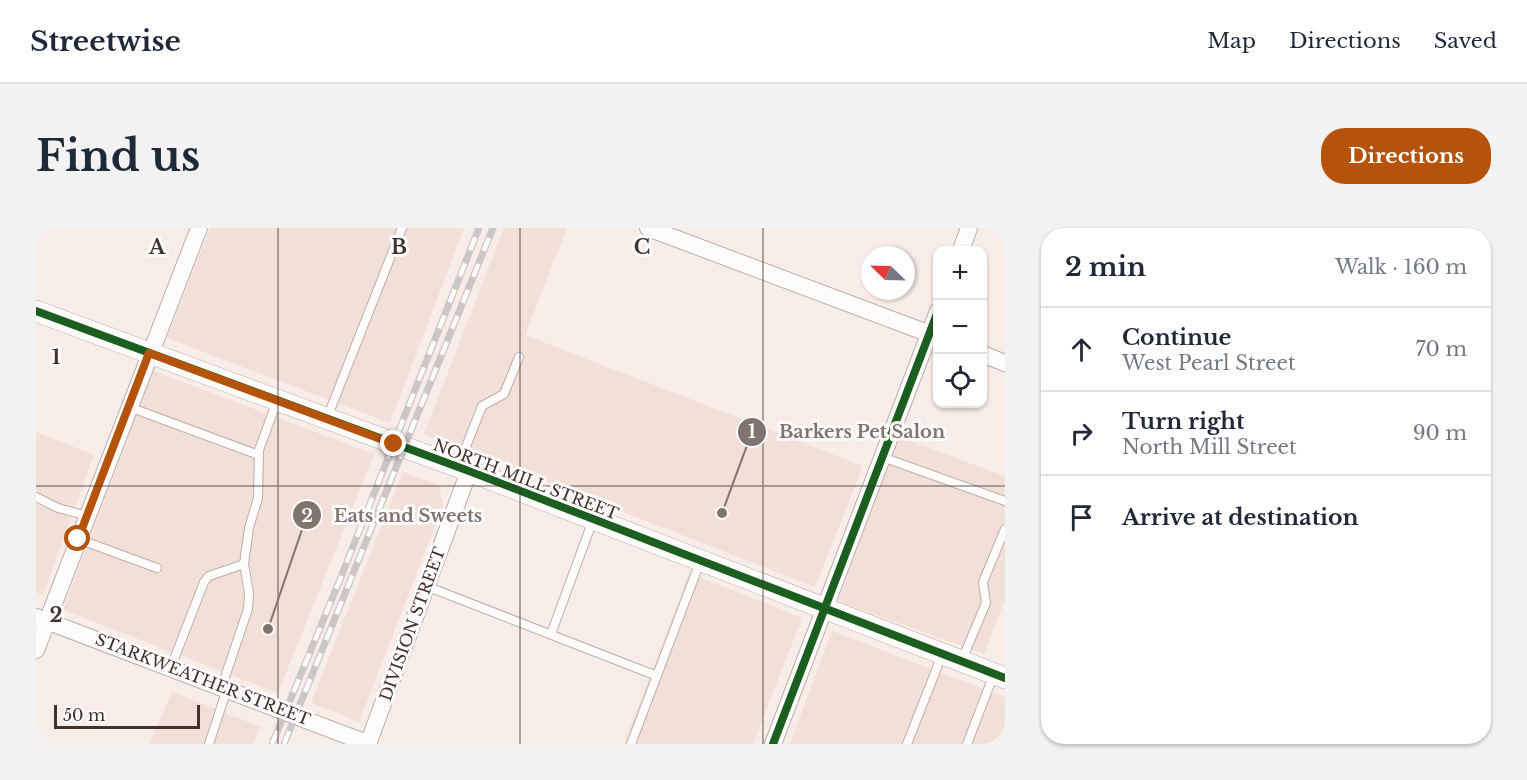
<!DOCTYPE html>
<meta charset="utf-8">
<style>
:root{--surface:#fff;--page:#f2f2f3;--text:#1f2937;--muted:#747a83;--line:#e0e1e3;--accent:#b45309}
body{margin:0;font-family:"Libre Baskerville",serif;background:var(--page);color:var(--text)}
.controls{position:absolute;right:18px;top:18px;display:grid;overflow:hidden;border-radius:12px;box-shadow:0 2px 4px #0004}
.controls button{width:54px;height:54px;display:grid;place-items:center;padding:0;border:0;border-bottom:2px solid var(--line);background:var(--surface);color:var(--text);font:30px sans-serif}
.compass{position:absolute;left:825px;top:18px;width:54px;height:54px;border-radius:50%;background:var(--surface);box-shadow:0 2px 4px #0004;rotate:293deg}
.scale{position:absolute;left:18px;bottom:15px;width:146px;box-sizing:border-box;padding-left:6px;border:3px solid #40332d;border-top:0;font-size:16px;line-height:21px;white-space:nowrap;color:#40332d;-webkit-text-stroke:4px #fbfbfb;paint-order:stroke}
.stop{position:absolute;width:18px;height:18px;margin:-14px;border:4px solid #b45309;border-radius:50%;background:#fff}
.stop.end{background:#b45309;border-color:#fff;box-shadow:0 2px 6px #0008}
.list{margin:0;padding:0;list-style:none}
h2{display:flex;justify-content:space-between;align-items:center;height:78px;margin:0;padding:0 24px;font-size:26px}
h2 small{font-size:20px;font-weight:400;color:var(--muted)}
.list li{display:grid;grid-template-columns:39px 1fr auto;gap:18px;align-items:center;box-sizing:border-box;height:84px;padding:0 24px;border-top:2px solid var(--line)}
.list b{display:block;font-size:22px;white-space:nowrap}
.list p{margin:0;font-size:20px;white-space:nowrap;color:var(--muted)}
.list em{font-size:20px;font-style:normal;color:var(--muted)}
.icon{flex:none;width:33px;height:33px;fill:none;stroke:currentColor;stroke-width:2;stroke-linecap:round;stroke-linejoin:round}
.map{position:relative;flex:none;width:969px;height:516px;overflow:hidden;border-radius:24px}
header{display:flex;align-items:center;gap:36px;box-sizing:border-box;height:84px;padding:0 30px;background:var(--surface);border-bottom:2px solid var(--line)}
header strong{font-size:28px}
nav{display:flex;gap:33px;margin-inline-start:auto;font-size:21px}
.intro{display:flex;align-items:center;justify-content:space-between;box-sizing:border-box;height:144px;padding:0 36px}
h1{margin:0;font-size:42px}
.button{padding:15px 27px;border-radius:24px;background:var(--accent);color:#fff;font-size:21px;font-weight:700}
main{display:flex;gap:36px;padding:0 36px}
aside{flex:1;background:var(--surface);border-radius:24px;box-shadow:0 2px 4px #0004}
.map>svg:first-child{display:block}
.built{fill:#f2dfd7}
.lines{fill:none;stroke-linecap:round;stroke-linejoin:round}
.service-casing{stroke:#b9afaa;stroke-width:10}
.minor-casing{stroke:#b9afaa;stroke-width:18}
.tertiary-casing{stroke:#b9afaa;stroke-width:22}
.service{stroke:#fefcfb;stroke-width:8}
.minor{stroke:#fefcfb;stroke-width:16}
.tertiary{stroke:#fefcfb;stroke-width:21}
.rail-casing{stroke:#cbc7c6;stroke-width:7}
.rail{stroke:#fbfbfb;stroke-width:4.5;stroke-dasharray:14;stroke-linecap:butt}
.cycleway-casing{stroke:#fbfbfb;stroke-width:11}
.cycleway{stroke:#1b5e20;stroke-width:8}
.route{stroke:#b45309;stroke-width:8}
.grid{fill:none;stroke:#40332d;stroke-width:1.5;stroke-opacity:0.55}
.labels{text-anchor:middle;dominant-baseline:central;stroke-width:6;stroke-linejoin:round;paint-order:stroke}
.street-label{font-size:16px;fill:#40332d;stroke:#fbfbfb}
.grid-label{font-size:20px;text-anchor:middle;font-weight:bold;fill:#40332d;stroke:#fbfbfb;stroke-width:6;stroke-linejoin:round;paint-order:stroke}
.leader{fill:none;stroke:#80746e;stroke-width:2}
.callout-dot{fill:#80746e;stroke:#fbfbfb;stroke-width:2}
.mark-label{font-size:18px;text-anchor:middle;font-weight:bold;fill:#fff}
.callout-label{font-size:18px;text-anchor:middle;font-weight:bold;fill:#80746e;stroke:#fbfbfb;stroke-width:6;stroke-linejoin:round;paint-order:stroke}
</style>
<header>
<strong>Streetwise</strong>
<nav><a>Map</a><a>Directions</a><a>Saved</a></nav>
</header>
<div class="intro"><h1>Find us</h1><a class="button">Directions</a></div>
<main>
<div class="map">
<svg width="969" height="516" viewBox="0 0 969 516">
<rect width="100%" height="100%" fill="#f7ece7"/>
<g class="built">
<path d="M174 0H428L354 195 131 110Z"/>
<path d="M468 0H531L489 107 827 238 779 359 388 206Z"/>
<path d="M117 143 338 226 242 465 27 382Z"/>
<path d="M0 204 58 227 7 367 0 364Z"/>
<path d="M863 209 969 248V372L948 426 802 373Z"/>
<path d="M367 244 403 257 407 277 323 494 275 475Z"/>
<path d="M653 345 766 390 717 516H588Z"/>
<path d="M796 403 969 469V516H754Z"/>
<path d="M136 464 225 499 217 516H114Z"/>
</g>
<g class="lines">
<g class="service-casing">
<g id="service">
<path d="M93 179 223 227"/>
<path d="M291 190 366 0"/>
<path d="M846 229 969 273"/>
<path d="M422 239 446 178 468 166 483 129"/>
<path d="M0 269 22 280 51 288"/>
<path d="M42 311 121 340"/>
<path d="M390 358 621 448"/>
<path d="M515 406 557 292"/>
<path d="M926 432 950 375 947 354 969 301"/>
<path d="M135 439 168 354 173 348 208 336"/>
<path d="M186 458 212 381 213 365 208 336 213 300 222 270 223 222 241 173"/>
<path d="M173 516 191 461"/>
<path d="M595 516 664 334"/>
<path d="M871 516 906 427"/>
<path d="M931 516 958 446"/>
</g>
</g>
<g class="minor-casing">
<g id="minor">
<path d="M612 0 902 109"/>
<path d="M925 22 933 0"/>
<path d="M946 126 969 135"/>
<path d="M0 389 333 516"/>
<path d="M0 422 163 0"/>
<path d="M332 516 433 243"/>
<path d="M737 516 902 83"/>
</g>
</g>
<g class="tertiary-casing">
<path id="tertiary" d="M0 83 433 243 969 450"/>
</g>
<use href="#service" class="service"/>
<use href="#minor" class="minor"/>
<use href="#tertiary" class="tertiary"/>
<g class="rail-casing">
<g id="rail">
<path d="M236 516 303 354 443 0"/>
<path d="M248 516 457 0"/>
</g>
</g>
<use href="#rail" class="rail"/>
<g class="cycleway-casing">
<g id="cycleway">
<path d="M0 83 433 243 969 450"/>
<path d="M737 516 902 83"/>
</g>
</g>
<use href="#cycleway" class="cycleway"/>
</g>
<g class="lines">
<path class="route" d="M42 311 113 125 358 216"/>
</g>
<path class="grid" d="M242 0V516M484 0V516M727 0V516M0 258H969"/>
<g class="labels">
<g class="street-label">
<text transform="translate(490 251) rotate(21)">NORTH MILL STREET</text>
<text transform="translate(376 396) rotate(-70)">DIVISION STREET</text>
<text transform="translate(167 451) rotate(21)">STARKWEATHER STREET</text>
</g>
</g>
<g class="grid-label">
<text x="121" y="26">A</text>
<text x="363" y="26">B</text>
<text x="606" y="26">C</text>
<text x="20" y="136">1</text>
<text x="20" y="394">2</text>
</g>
<path class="leader" d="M686 285L716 204M232 401L271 287"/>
<g class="callout-dot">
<circle cx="686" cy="285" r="6"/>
<circle cx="232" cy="401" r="6"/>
<circle cx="716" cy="204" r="15"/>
<circle cx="271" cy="287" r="15"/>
</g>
<g class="mark-label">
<text x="716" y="210">1</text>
<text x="271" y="294">2</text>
</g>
<g class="callout-label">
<text x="826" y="210">Barkers Pet Salon</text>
<text x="372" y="294">Eats and Sweets</text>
</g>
</svg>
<div class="controls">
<button>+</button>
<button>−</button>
<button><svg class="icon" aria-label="locate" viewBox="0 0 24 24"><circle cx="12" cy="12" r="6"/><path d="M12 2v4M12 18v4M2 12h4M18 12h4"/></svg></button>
</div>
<svg class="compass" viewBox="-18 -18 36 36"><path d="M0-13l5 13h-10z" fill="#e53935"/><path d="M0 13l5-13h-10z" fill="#747a83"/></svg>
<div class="scale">50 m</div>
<div class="stop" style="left:42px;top:311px"></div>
<div class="stop end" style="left:358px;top:216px"></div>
</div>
<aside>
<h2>2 min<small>Walk · 160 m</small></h2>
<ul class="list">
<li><svg class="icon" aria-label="ahead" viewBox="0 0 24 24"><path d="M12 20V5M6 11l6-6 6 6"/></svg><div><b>Continue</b><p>West Pearl Street</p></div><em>70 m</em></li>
<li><svg class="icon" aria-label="right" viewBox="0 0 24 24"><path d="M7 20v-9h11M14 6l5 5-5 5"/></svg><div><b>Turn right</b><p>North Mill Street</p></div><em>90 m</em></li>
<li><svg class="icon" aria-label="arrive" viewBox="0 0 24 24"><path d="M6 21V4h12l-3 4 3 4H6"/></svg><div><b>Arrive at destination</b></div></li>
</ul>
</aside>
</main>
